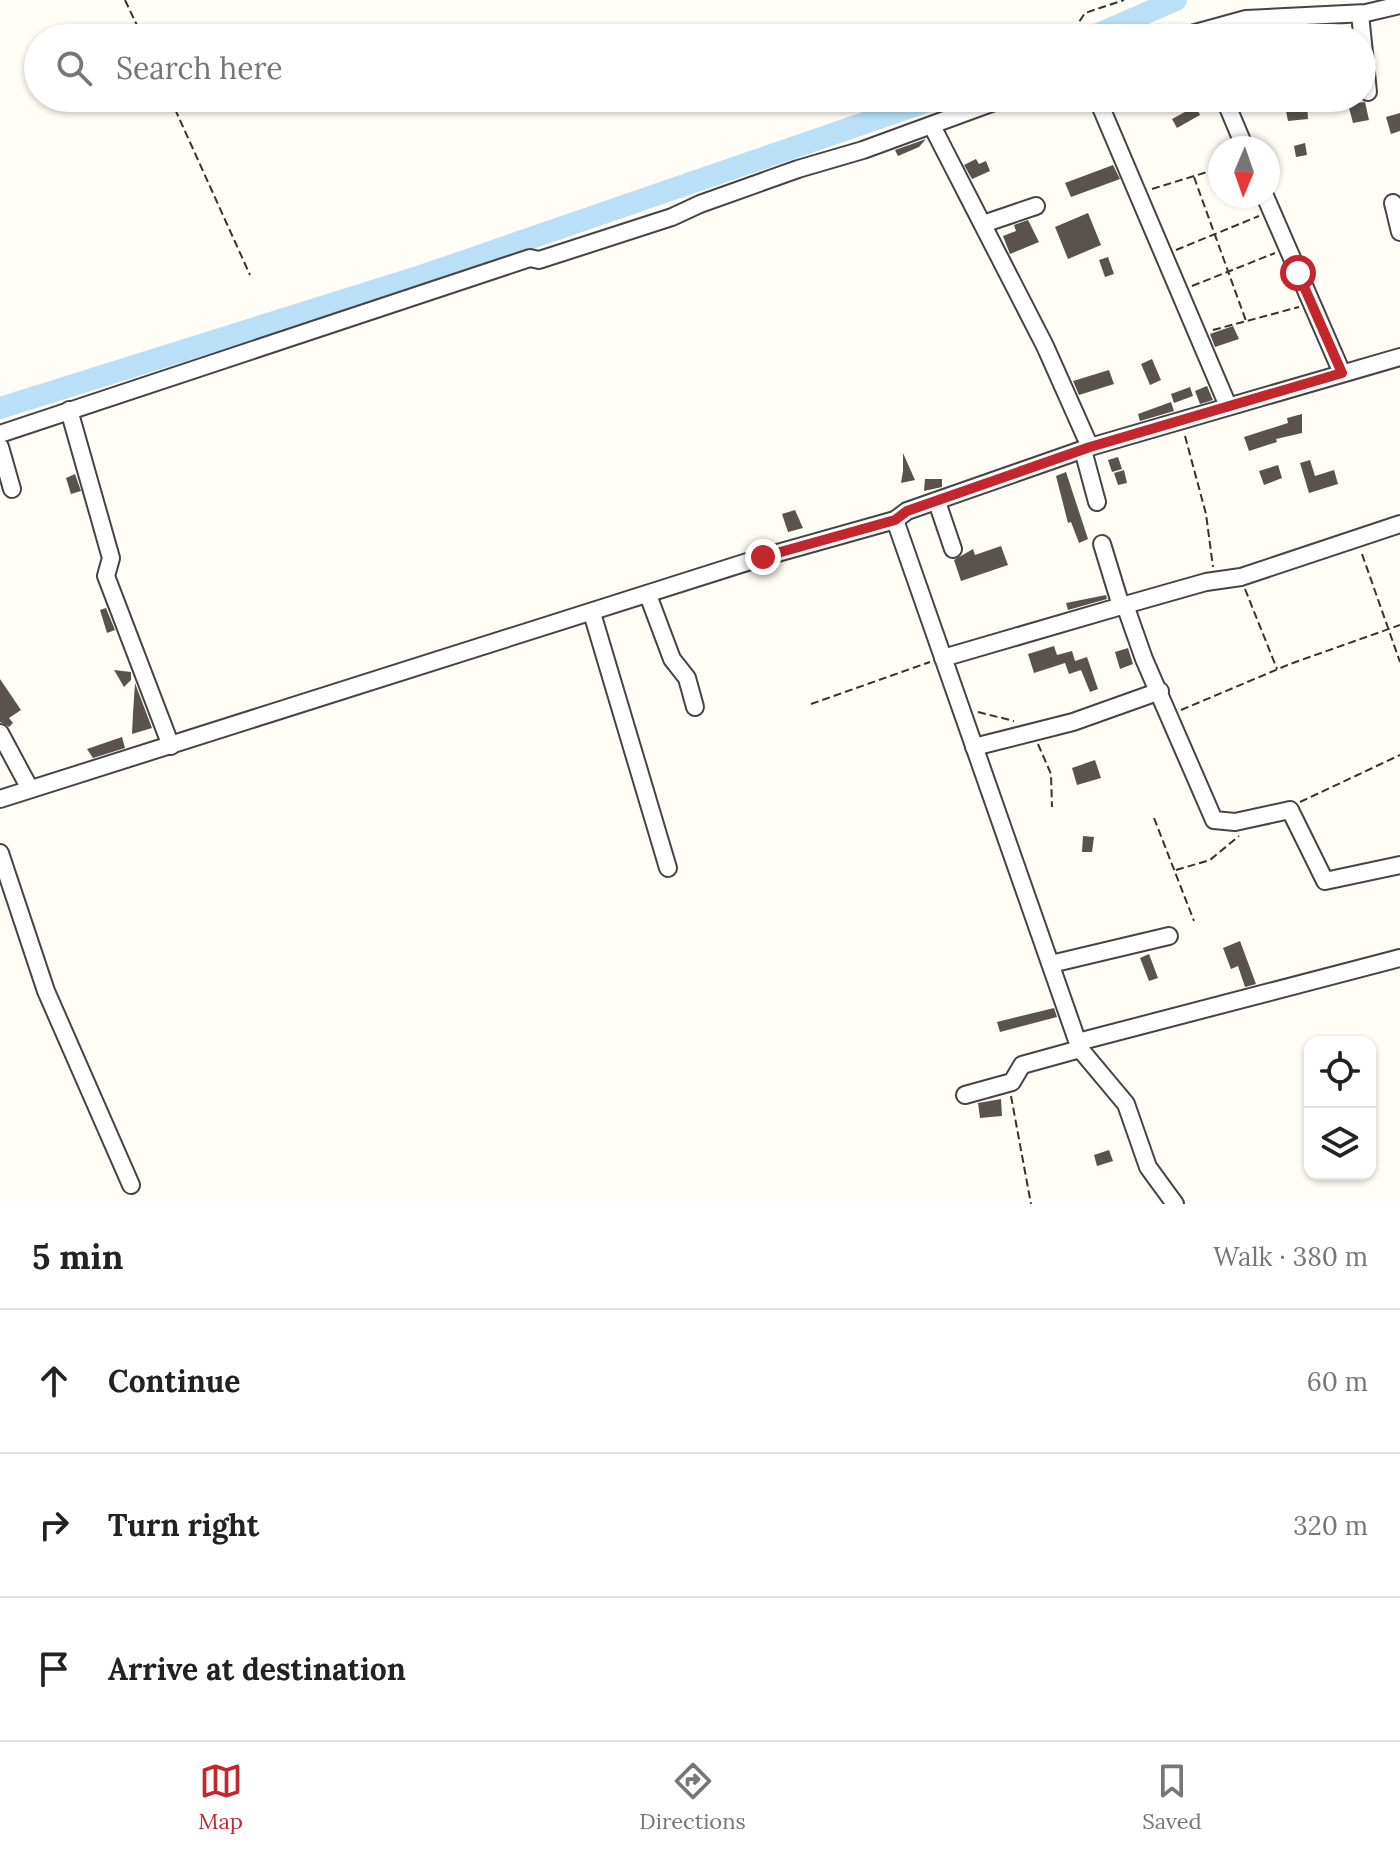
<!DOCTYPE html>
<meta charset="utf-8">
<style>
:root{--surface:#fff;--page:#f2f2f2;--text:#222;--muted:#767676;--line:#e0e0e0;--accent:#c4262e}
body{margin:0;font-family:Lora,serif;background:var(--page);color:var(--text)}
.controls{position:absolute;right:24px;bottom:24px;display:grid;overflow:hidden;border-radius:16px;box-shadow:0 2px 6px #0004}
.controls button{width:72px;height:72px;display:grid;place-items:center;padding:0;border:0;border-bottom:2px solid var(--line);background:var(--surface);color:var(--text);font:40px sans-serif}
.compass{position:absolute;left:1208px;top:136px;width:72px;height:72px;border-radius:50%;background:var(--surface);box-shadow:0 2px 6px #0004;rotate:182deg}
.stop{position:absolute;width:24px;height:24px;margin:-18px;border:6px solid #c4262e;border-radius:50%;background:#fff}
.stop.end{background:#c4262e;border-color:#fff;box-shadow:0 2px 8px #0008}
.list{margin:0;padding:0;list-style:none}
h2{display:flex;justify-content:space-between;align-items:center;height:104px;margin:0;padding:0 32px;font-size:34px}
h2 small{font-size:26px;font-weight:400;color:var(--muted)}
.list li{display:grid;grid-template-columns:52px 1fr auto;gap:24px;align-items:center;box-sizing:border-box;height:144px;padding:0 32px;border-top:2px solid var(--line)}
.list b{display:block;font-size:30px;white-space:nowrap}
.list em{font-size:26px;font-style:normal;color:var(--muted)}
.icon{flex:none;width:44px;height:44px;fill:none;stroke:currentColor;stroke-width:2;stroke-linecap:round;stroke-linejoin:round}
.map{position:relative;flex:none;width:1400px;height:1204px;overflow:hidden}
.search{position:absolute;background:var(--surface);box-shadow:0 2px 6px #0004;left:24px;right:24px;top:24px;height:88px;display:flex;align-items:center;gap:20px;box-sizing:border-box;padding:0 28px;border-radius:44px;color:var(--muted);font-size:30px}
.sheet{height:536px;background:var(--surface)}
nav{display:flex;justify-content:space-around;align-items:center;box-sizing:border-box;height:112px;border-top:2px solid var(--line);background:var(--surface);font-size:22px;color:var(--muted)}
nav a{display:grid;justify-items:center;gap:4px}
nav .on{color:var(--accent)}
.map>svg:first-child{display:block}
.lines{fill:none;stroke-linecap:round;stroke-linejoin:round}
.river{stroke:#b9e0f7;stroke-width:22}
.building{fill:#5a524d}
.minor-casing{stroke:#444;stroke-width:20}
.path{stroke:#333;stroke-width:2;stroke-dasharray:8 4;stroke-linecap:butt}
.minor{stroke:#fff;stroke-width:16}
.route{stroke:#c4262e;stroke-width:10}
</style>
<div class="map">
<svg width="1400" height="1204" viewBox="0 0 1400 1204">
<rect width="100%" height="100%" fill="#fffdf5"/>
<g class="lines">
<g class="river">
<path d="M1089 38 1176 0"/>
<path d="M0 408 421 276 937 98"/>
</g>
</g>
<g class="building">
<path d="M1365 102 1369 120 1353 123 1348 104Z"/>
<path d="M1307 103 1308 119 1288 121 1285 106Z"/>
<path d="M1196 106 1200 115 1177 128 1172 119Z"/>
<path d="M1400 113V131L1391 134 1386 117Z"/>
<path d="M926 139 919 147 898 156 895 150Z"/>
<path d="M1305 143 1307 155 1296 157 1294 146Z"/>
<path d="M976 159 979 164 986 161 990 171 972 179 964 165Z"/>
<path d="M1113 165 1120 179 1071 197 1065 183Z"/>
<path d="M1088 213 1101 245 1068 259 1055 227Z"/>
<path d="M1028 220 1039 242 1010 254 1003 236 1016 231 1014 225Z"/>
<path d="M1108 257 1114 274 1105 277 1099 260Z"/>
<path d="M1233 326 1239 339 1215 347 1210 334Z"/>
<path d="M1152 359 1161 380 1150 385 1141 364Z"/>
<path d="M1109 370 1114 384 1079 395 1073 381Z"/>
<path d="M1207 386 1213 400 1200 404 1195 391Z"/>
<path d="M1190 387 1193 396 1174 403 1171 394Z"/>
<path d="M1171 402 1174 411 1140 421 1138 414Z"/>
<path d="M1302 414V433L1276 439 1277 442 1249 451 1244 437 1288 423 1287 418Z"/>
<path d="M903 453 915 480 901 483 903 471Z"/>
<path d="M1118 457 1122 469 1112 472 1108 460Z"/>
<path d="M1310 460 1315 476 1334 470 1338 484 1309 493 1300 463Z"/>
<path d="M1278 465 1282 478 1264 485 1259 471Z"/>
<path d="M1124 470 1127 483 1118 485 1114 473Z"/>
<path d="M1066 472 1088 539 1079 543 1071 522 1068 523 1056 476Z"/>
<path d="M75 474 81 491 71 494 66 478Z"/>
<path d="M925 479H942V487L924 491Z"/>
<path d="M795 510 803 528 788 532 782 514Z"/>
<path d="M1001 546 1008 565 961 581 954 560 973 549 975 555Z"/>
<path d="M1106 595 1107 599 1068 610 1066 603Z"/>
<path d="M106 608 115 630 107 633 100 610Z"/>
<path d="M1054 646 1057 655 1072 651 1075 661 1087 657 1098 689 1090 692 1081 670 1069 674 1065 663 1034 673 1028 654Z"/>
<path d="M1128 648 1133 664 1120 669 1115 652Z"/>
<path d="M114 670 131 672V680L124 687Z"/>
<path d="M0 679 21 710 9 718 13 723 9 727 0 722Z"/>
<path d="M135 683 152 728 132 734 133 713Z"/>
<path d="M122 737 125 748 93 758 87 749Z"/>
<path d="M1095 760 1101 778 1077 785 1072 768Z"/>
<path d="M1083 836 1094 837 1092 852H1082Z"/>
<path d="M1240 941 1256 984 1245 987 1238 966 1231 969 1223 948Z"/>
<path d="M1149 954 1158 978 1149 981 1140 958Z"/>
<path d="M1054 1008 1057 1017 1000 1032 997 1022Z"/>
<path d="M1001 1099 1002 1116 980 1118 978 1103Z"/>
<path d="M1109 1150 1113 1161 1097 1166 1094 1155Z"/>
</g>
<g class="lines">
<g class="minor-casing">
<g id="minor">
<path d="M1360 14 1368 92"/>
<path d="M1177 38 1246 19 1366 13 1400 5"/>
<path d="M1097 98 1228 406"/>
<path d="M1224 98 1245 148"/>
<path d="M932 126 1045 346 1090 447"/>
<path d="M1265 196 1342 373"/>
<path d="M1393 203 1400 232"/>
<path d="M983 224 1036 206"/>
<path d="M69 410 111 558 106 576 171 746"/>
<path d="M0 434 530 258 539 260 672 217 700 204 798 169 863 150 1005 98"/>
<path d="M0 447 12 489"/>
<path d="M1083 450 1097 502"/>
<path d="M937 502 953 549"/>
<path d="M895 520 1080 1049 1022 1065 1012 1082 965 1095"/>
<path d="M1102 544 1121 606"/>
<path d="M648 595 672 659 687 678 695 707"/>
<path d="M1125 605 1206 582 1241 577 1400 524"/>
<path d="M592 613 668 868"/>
<path d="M943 658 1125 605 1144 659 1214 820 1235 822 1290 810 1325 881 1400 865"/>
<path d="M0 733 30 789"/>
<path d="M974 747 1073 722 1160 691"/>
<path d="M0 799 763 557 895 520 907 511 1090 447 1400 357"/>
<path d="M0 853 46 991 131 1185"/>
<path d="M1051 964 1169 936"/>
<path d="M1078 1042 1400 958"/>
<path d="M1080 1049 1126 1104 1148 1167 1175 1204"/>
</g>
</g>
<g class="path">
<path d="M125 0 143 38"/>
<path d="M1049 38 1075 28 1085 13 1124 0"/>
<path d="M170 98 250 275"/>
<path d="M1194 177 1246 321"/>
<path d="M1152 189 1220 168"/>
<path d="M1176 250 1259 216"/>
<path d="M1192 286 1275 253"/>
<path d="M1213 330 1299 307"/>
<path d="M1185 436 1206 514 1213 567"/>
<path d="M1362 554 1400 662"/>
<path d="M1245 589 1277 669"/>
<path d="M811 704 930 662"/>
<path d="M1181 710 1290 664 1400 625"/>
<path d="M978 712 1014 721"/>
<path d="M1038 744 1051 774 1052 807"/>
<path d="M1300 802 1400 755"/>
<path d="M1154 818 1194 921"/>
<path d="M1176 870 1210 860 1239 836"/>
<path d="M1011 1096 1031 1204"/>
</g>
<use href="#minor" class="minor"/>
</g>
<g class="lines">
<path class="route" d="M763 557 895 520 907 511 1090 447 1342 373 1298 273"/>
</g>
</svg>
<div class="controls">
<button><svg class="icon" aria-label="locate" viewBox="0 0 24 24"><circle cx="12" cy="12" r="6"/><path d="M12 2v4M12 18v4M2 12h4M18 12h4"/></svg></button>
<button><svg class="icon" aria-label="layers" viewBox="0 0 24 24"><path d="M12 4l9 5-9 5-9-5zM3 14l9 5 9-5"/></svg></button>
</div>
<svg class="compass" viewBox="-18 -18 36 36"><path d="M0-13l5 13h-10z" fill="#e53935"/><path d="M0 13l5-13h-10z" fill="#767676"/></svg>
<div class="stop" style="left:1298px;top:273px"></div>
<div class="stop end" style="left:763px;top:557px"></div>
<div class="search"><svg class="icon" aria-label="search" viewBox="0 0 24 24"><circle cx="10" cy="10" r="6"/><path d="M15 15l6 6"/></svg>Search here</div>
</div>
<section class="sheet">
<h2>5 min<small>Walk · 380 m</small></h2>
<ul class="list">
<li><svg class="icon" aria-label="ahead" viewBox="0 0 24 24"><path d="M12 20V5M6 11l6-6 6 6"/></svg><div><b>Continue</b></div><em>60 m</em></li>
<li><svg class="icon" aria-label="right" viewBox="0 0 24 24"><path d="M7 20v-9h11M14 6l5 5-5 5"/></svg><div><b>Turn right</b></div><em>320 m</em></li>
<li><svg class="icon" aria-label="arrive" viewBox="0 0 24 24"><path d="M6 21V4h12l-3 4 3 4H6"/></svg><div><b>Arrive at destination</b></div></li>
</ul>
</section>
<nav>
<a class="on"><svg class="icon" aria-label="map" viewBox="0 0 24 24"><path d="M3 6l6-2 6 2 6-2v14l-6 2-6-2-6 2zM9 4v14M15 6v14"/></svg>Map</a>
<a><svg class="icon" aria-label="directions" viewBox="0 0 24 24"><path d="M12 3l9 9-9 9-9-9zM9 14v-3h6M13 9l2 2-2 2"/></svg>Directions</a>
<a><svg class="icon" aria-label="saved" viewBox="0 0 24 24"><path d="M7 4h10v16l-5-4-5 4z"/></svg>Saved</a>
</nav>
